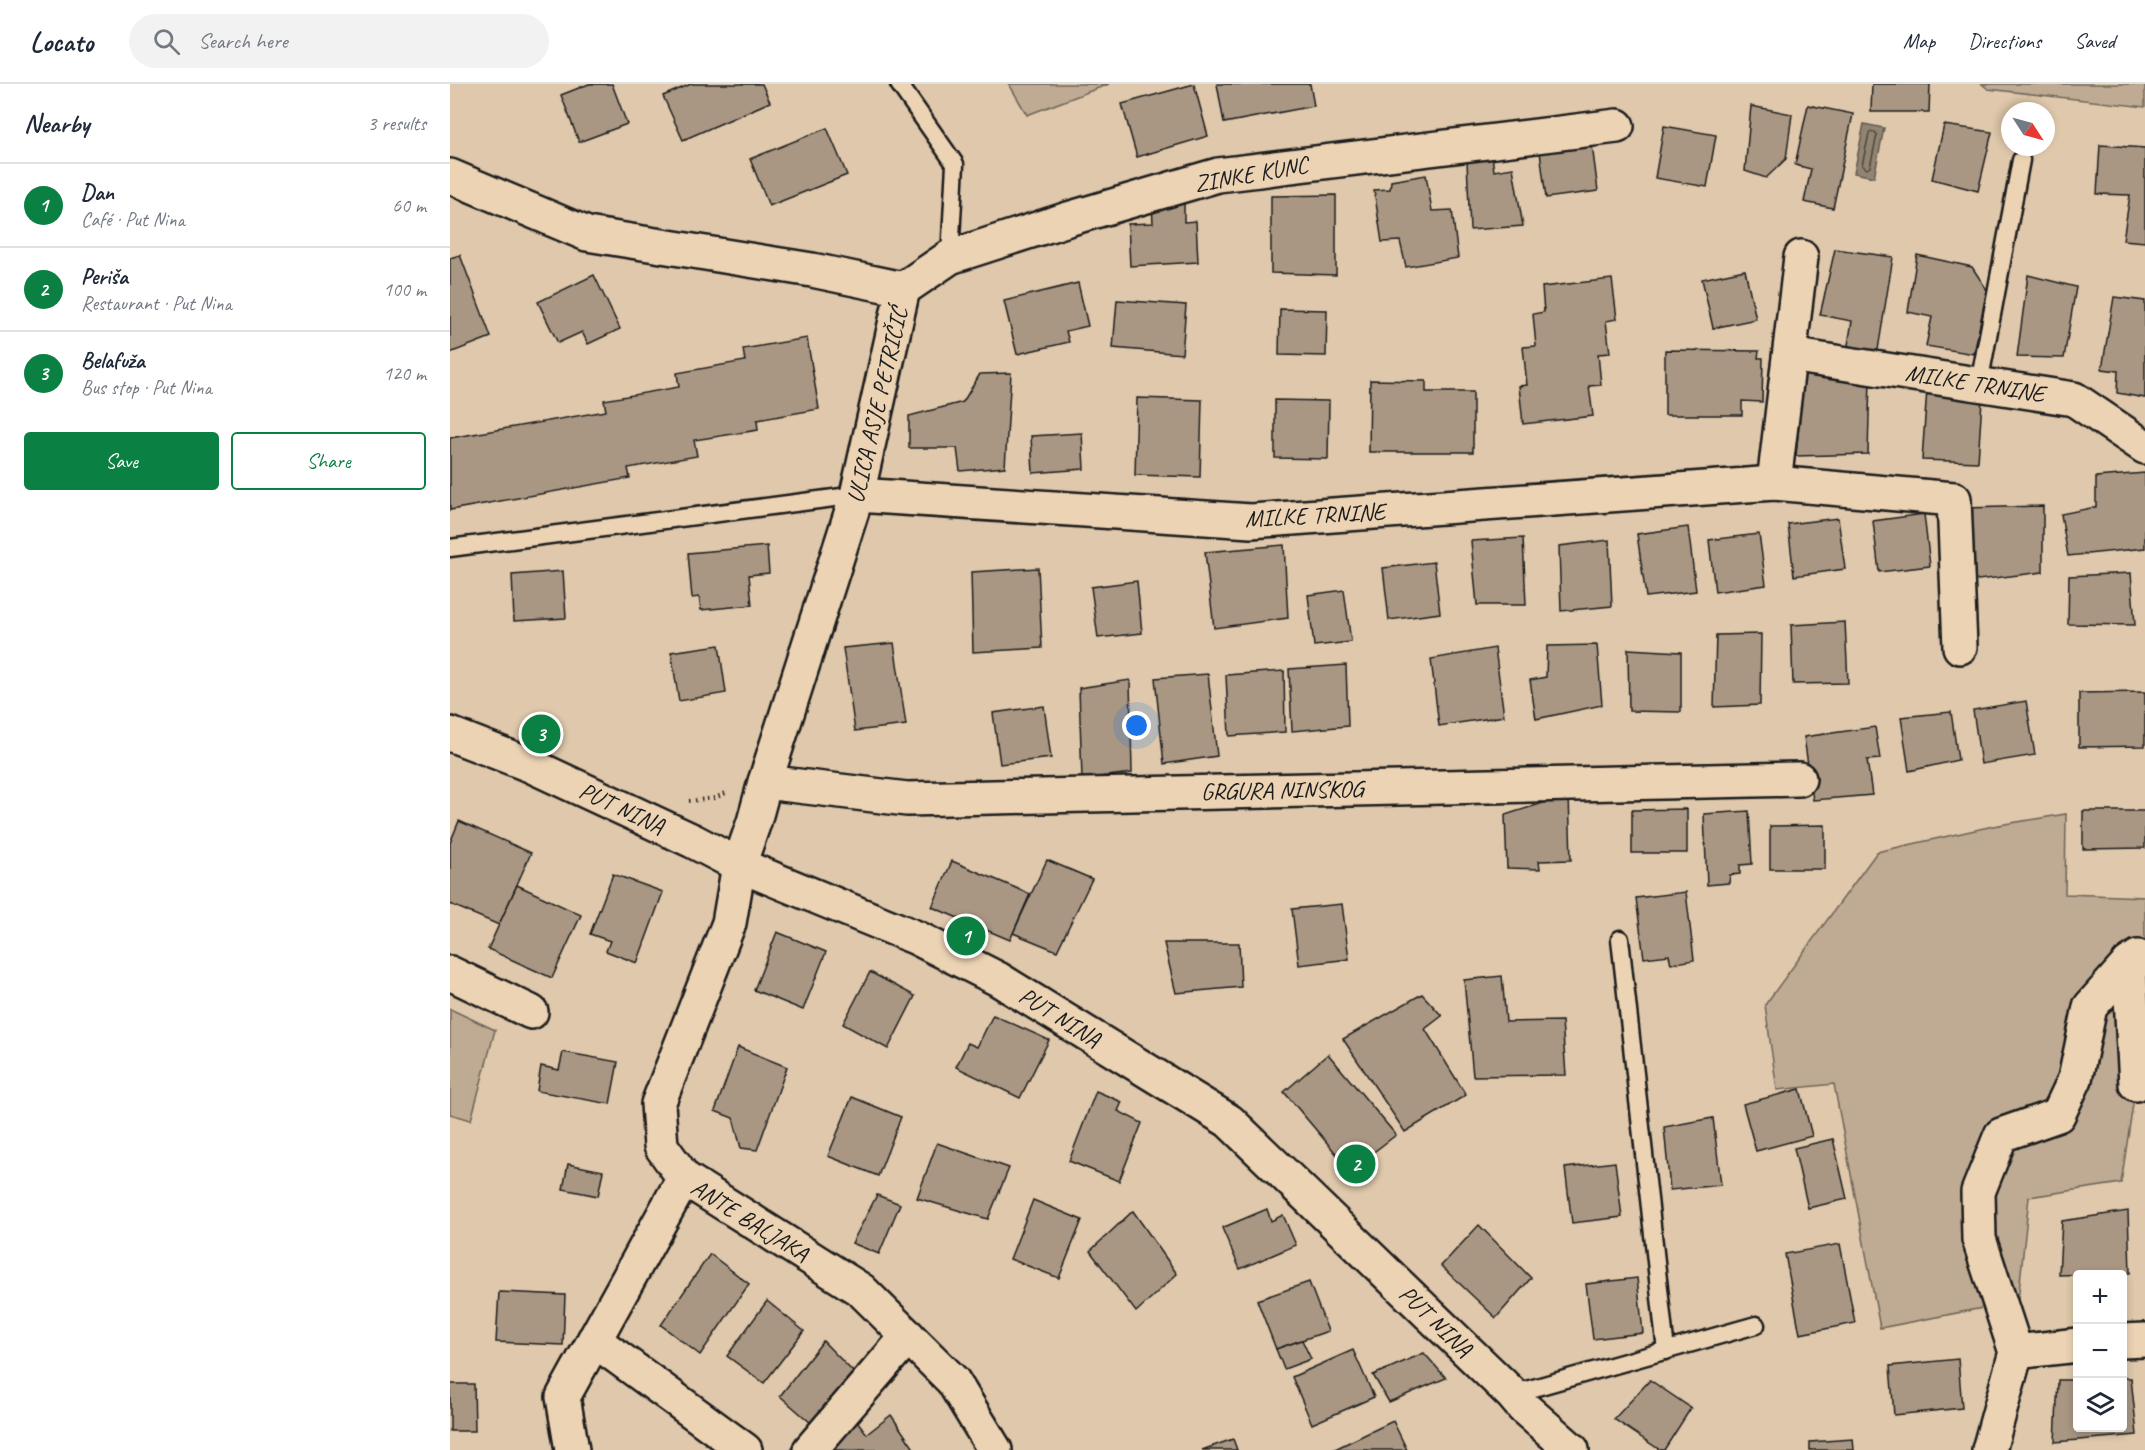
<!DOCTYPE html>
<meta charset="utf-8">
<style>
:root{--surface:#fff;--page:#f2f2f3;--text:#1f2937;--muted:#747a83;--line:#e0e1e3;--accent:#0b8043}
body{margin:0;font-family:Caveat,sans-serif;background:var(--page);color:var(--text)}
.controls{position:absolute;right:18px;bottom:18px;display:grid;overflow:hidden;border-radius:6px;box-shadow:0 3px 9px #0003}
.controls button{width:54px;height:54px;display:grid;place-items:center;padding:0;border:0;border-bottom:2px solid var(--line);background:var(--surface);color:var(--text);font:30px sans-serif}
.compass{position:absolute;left:1551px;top:18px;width:54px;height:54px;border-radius:50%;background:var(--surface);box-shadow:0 3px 9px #0003;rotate:126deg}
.you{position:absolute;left:687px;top:642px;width:21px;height:21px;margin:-15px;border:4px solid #fff;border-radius:50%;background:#1a73e8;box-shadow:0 0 0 9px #1a73e833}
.badge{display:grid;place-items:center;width:39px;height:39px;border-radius:50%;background:var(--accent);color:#fff;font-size:20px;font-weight:700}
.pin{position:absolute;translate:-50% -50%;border:3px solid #fff;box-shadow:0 2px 6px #0006}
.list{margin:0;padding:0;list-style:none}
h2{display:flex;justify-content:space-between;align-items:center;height:78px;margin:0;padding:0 24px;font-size:26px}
h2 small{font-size:20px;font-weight:400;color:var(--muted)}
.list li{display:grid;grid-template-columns:39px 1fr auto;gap:18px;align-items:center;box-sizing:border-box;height:84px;padding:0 24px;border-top:2px solid var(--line)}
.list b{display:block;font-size:22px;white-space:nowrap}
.list p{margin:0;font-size:20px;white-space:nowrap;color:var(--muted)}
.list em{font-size:20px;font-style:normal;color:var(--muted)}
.actions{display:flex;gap:12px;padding:18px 24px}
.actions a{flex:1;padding:14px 0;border:2px solid var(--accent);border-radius:6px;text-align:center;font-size:21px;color:var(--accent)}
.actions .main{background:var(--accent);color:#fff}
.icon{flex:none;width:33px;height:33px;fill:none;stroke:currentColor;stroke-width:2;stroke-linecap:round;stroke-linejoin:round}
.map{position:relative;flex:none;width:1695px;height:1366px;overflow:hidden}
header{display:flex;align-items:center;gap:36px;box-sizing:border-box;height:84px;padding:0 30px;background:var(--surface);border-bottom:2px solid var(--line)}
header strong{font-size:28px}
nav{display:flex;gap:33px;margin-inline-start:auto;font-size:21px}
.search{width:420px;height:54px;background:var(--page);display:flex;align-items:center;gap:15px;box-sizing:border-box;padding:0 21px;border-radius:33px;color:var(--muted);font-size:22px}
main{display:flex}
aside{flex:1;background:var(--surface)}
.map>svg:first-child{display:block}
.green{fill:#bfab93;stroke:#6e6458;stroke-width:1.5}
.water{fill:#928472;stroke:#635a50;stroke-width:1.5}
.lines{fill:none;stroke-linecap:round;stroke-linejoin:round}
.shore{stroke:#4b463e;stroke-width:1.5}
.building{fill:#a99783;stroke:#1c1c1c;stroke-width:1.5}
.service-casing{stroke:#1c1c1c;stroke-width:21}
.minor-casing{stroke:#1c1c1c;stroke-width:38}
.secondary-casing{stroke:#1c1c1c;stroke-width:38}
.path{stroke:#1c1c1c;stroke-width:4;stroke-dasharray:1.5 4.5;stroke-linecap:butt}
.service{stroke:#ecd3b4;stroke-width:16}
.minor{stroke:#ecd3b4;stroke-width:33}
.secondary{stroke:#ecd3b4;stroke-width:33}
.labels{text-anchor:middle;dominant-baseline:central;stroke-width:4.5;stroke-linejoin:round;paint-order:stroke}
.street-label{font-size:24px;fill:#1c1c1c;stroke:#ecd3b4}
</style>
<header>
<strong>Locato</strong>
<div class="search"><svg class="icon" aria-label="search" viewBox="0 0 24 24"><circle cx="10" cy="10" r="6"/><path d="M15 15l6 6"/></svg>Search here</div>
<nav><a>Map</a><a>Directions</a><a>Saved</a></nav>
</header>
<main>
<aside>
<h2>Nearby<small>3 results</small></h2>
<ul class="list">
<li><span class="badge">1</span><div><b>Dan</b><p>Café · Put Nina</p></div><em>60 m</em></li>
<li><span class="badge">2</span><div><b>Periša</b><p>Restaurant · Put Nina</p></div><em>100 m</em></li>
<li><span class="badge">3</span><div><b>Belafuža</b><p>Bus stop · Put Nina</p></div><em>120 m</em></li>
</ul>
<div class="actions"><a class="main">Save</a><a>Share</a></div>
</aside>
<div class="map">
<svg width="1695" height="1366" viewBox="0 0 1695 1366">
<rect width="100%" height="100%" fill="#dfc8ab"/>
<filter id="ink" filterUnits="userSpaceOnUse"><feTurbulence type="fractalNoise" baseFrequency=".0167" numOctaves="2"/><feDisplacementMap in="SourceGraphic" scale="12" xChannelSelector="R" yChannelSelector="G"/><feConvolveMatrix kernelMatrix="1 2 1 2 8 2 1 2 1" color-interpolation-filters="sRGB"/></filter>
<g filter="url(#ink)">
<g class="green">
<path d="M559 0H659L577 31Z"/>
<path d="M1532 0H1695V23L1538 5Z"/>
<path d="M1616 730 1615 810 1695 813V869L1686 1000 1671 1099 1579 1113 1568 1217 1430 1244 1384 1000 1327 1006 1315 921 1427 768 1543 742Z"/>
<path d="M0 925 45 946 21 1036 0 1030Z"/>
</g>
<path class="water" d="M1414 40 1434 44 1424 93 1404 89Z"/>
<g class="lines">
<path class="shore" d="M1421 48H1425L1427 51 1420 83 1417 85 1412 81 1419 50Z"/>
</g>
<g class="building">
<path d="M139 0H162L177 40 129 58 111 11Z"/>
<path d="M241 0H312L320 18 233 56 213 12Z"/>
<path d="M744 0 758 52 687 73 672 20Z"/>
<path d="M767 0H860L864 22 774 39Z"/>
<path d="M1422 0H1480L1479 28H1421Z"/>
<path d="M1358 21 1403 30 1383 124 1354 118 1361 85 1345 81Z"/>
<path d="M1301 22 1342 30 1336 75 1316 94 1295 87Z"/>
<path d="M1494 41 1542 48 1528 107 1482 95Z"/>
<path d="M1214 42 1266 51 1257 103 1205 94Z"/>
<path d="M377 44 397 91 319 122 300 75Z"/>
<path d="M1089 60 1142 61 1148 107 1096 114Z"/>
<path d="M1650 61 1695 64V158L1673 156 1680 111 1647 110Z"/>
<path d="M1042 72 1044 87 1063 84 1073 142 1020 146 1017 77Z"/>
<path d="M976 91 982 127 1002 126 1008 174 956 183 950 157 932 158 924 106 940 105 941 97Z"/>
<path d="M886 111V191L821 189V112Z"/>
<path d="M734 118V138L746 137 748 178 680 182 678 140 703 139 702 120Z"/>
<path d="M1385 165 1443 173 1427 272 1397 267 1402 237 1370 231Z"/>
<path d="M10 171 41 253 0 269V174Z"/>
<path d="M1467 171 1522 183 1537 206 1524 270 1476 262 1482 233 1458 228Z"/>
<path d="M1295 186 1306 235 1263 244 1252 195Z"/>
<path d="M144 191 170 245 138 260 132 248 108 259 88 218Z"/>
<path d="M1578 191 1626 203 1614 274 1567 273Z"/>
<path d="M1162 195 1167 235 1156 237 1160 269 1148 270 1151 301 1139 302 1143 332 1073 340 1069 302 1077 301 1073 263 1086 262 1083 230 1094 228 1092 203Z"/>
<path d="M628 199 638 242 616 247 619 258 567 270 554 217Z"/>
<path d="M1664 213 1695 217V314L1667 309 1668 287 1652 285Z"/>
<path d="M667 216 736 221 732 270 663 264Z"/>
<path d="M830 225 877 226 876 272 829 271Z"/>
<path d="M357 254 369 325 307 336 308 346 244 356 247 372 178 384 180 394 0 426V354L156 327 154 316 229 303 227 289 295 277 293 265Z"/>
<path d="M1215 266 1309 267 1308 274H1313L1312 318 1292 317V331H1215Z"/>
<path d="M561 289 555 383 510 387 507 364H459V332L513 318 530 290Z"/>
<path d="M1353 291 1420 293 1418 370 1346 372Z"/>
<path d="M920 296 976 297V308H1023V368H919Z"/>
<path d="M1477 305 1532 315 1528 378 1472 376Z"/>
<path d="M687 314 752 316 750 393 685 391Z"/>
<path d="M825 316 879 317 878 375 825 374Z"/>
<path d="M632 349 634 385 583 389 581 352Z"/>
<path d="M1695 389V464L1618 472 1611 430 1646 423V393Z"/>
<path d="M1593 422V488L1520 497 1515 424Z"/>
<path d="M1474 430 1480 482 1429 488 1423 437Z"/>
<path d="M1388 434 1395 485 1344 492 1338 440Z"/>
<path d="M1238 443 1246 507 1196 513 1187 450Z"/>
<path d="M1309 450 1316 501 1265 508 1259 456Z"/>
<path d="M1073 454 1076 521H1027L1021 457Z"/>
<path d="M1159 456 1162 522 1111 527 1109 462Z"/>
<path d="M834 461 838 534 764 544 755 468Z"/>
<path d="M317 462 319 489 299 491 302 521 251 526 249 513 242 514 238 469Z"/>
<path d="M984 478 990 529 939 536 933 484Z"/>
<path d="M588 484 592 564 523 568 521 488Z"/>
<path d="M113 487 116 534 64 537 62 491Z"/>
<path d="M1681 489 1685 541 1618 540 1619 492Z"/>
<path d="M687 497 692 549 648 554 641 503Z"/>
<path d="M894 506 901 558 864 562 858 511Z"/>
<path d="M1395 538 1398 599 1343 600 1341 541Z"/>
<path d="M1311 550 1310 621 1264 623 1266 551Z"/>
<path d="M444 559 456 641 405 647 393 564Z"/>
<path d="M269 561 276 609 229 617 221 568Z"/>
<path d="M1147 561 1152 621 1086 635 1080 596 1096 593 1097 562Z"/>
<path d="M1045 564 1054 632 989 642 981 575Z"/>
<path d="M1178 565 1231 568V628L1179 627Z"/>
<path d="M896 581 898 642 842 647 839 585Z"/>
<path d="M834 587 835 648 779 652 776 591Z"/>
<path d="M758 590 767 672 714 680 705 594Z"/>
<path d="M680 596 682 689 632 695 629 604Z"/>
<path d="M1695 608V662L1629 663V609Z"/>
<path d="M1576 617 1585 671 1531 680 1523 626Z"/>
<path d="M594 622 601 674 550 680 543 629Z"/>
<path d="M1501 628 1508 676 1459 687 1451 633Z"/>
<path d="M1425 643 1430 675 1417 676 1422 711 1363 716 1354 653Z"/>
<path d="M1119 711 1121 776 1089 777 1090 785 1057 784 1055 731Z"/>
<path d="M1237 725V769H1182V726Z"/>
<path d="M1299 727 1302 780 1290 781V790L1280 791 1279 799 1257 801 1254 730Z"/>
<path d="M1633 727H1695V764L1633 765Z"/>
<path d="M9 737 81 769 49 841 0 820V759Z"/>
<path d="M1375 741V785H1320V742Z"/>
<path d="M597 776 642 795 607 867 563 849Z"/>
<path d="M502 777 580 810 560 856 482 823Z"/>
<path d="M163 790 213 808 187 879 156 867 160 857 140 850Z"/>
<path d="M67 801 131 831 102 894 38 865Z"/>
<path d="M1236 808 1244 876 1221 880 1219 871 1194 874 1186 814Z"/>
<path d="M892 820 899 875 849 881 842 825Z"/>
<path d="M327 848 376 868 353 926 304 906Z"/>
<path d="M714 859H789L791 903 726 909Z"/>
<path d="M420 888 465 912 438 965 393 940Z"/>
<path d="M1052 892 1056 938 1112 937 1116 991 1023 992 1014 896Z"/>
<path d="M972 910 992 932 975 945 1016 1011 955 1048 893 955Z"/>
<path d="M543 931 599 956 570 1014 506 983 518 959 527 963Z"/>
<path d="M288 963 337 983 307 1066 291 1064 283 1034 265 1027Z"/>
<path d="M113 968 168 978 160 1020 87 1007 91 982 109 986Z"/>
<path d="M878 970 946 1051 900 1086 834 1008Z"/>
<path d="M1350 1005 1362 1052 1306 1067 1293 1020Z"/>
<path d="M646 1007 672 1018 668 1027 692 1039 669 1097 619 1077Z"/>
<path d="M402 1013 451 1033 428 1092 378 1072Z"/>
<path d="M1263 1034 1271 1101 1220 1106 1214 1043Z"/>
<path d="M1383 1055 1397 1115 1358 1124 1344 1064Z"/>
<path d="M487 1059 559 1084 538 1135 467 1114Z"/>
<path d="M1165 1078 1172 1133 1122 1139 1115 1084Z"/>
<path d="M118 1080 153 1087 148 1112 113 1105Z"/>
<path d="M427 1111 450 1120 429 1170 402 1159Z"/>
<path d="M583 1116 632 1136 609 1194 560 1175Z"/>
<path d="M817 1125 821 1137 833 1131 846 1161 790 1185 772 1144Z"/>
<path d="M683 1127 727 1190 686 1228 640 1167Z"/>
<path d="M1678 1127 1680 1189 1609 1191 1612 1137Z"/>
<path d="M1029 1141 1081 1194 1046 1234 991 1182Z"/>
<path d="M1390 1160 1405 1239 1350 1250 1335 1170Z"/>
<path d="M260 1170 299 1200 250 1271 211 1241Z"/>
<path d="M1187 1194 1193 1249 1143 1255 1136 1200Z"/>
<path d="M859 1198 878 1247 826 1265 807 1216Z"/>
<path d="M49 1208 115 1211 113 1261 46 1258Z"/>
<path d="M317 1217 354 1247 314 1299 277 1272Z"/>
<path d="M852 1256 861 1275 834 1285 826 1265Z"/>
<path d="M373 1257 407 1292 361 1339 330 1312Z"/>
<path d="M903 1266 924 1313 862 1340 842 1293Z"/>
<path d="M974 1269 996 1294 939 1318 923 1291Z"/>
<path d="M1508 1275 1512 1324 1444 1331 1440 1282Z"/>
<path d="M1672 1294H1681L1687 1351 1605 1358 1608 1296H1628V1344H1672Z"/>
<path d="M1200 1296 1241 1324 1214 1366H1210L1164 1335Z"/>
<path d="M0 1300H24L25 1347H0Z"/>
<path d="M441 1331 465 1366H381L404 1333 417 1350Z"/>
<path d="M943 1337 957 1366H883Z"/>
<path d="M783 1355 787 1366H752Z"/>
<path d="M1403 1355 1404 1366H1360V1358Z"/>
</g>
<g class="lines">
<g class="service-casing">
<g id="service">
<path d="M449 0 505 80 500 173"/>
<path d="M1529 300 1571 76"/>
<path d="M0 464 407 411"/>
<path d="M1170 855 1216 1267"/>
<path d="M1062 1310 1306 1241"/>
</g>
</g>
<g class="minor-casing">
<g id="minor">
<path d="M0 92 137 150 362 186 453 205 407 411 315 698 304 738 289 781 279 839 208 1020 211 1062 234 1094 411 1206 503 1297 545 1366"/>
<path d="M453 205 500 173 618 135 768 91 1167 42"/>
<path d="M1340 271 1624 315 1695 363"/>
<path d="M1324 399 1351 173"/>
<path d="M407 411 801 437 1324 399 1504 415 1510 563"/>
<path d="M315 698 457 715 1349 695"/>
<path d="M0 889 81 928"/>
<path d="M1686 1000 1679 879 1688 873"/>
<path d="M144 1256 295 1366"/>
<path d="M1672 1257 1695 1256"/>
<path d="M1566 1268 1628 1261"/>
<path d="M122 1366 113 1313 234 1094"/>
<path d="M360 1366 458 1252"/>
<path d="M1539 1366 1566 1268 1529 1155 1528 1108 1551 1051 1608 1031 1625 995 1640 923 1679 879"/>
</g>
</g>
<g class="secondary-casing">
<path id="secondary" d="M0 650 80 681 243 757 289 781 467 854 548 895 779 1037 1062 1310 1073 1323 1122 1366"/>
</g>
<path class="path" d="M239 717 265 714 278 708"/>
<use href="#service" class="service"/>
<use href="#minor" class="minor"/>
<use href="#secondary" class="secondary"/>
</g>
</g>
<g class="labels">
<g class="street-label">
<text transform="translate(801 90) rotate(-10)">ZINKE KUNC</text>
<text transform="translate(1525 299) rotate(9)">MILKE TRNINE</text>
<text transform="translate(427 321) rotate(-77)">ULICA ASJE PETRIČIĆ</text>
<text transform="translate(865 431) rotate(-3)">MILKE TRNINE</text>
<text transform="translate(832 706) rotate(-1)">GRGURA NINSKOG</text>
<text transform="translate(172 724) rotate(25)">PUT NINA</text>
<text transform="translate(610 933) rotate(32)">PUT NINA</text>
<text transform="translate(300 1136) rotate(32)">ANTE BALJAKA</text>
<text transform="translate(986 1237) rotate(44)">PUT NINA</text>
</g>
</g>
</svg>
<div class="controls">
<button>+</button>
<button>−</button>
<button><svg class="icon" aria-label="layers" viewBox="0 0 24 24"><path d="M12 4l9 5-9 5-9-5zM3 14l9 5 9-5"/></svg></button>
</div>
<svg class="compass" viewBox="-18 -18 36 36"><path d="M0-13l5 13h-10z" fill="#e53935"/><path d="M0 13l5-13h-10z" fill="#747a83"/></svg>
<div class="you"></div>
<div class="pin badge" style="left:516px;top:852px">1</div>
<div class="pin badge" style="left:906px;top:1080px">2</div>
<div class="pin badge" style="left:91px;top:650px">3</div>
</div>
</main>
